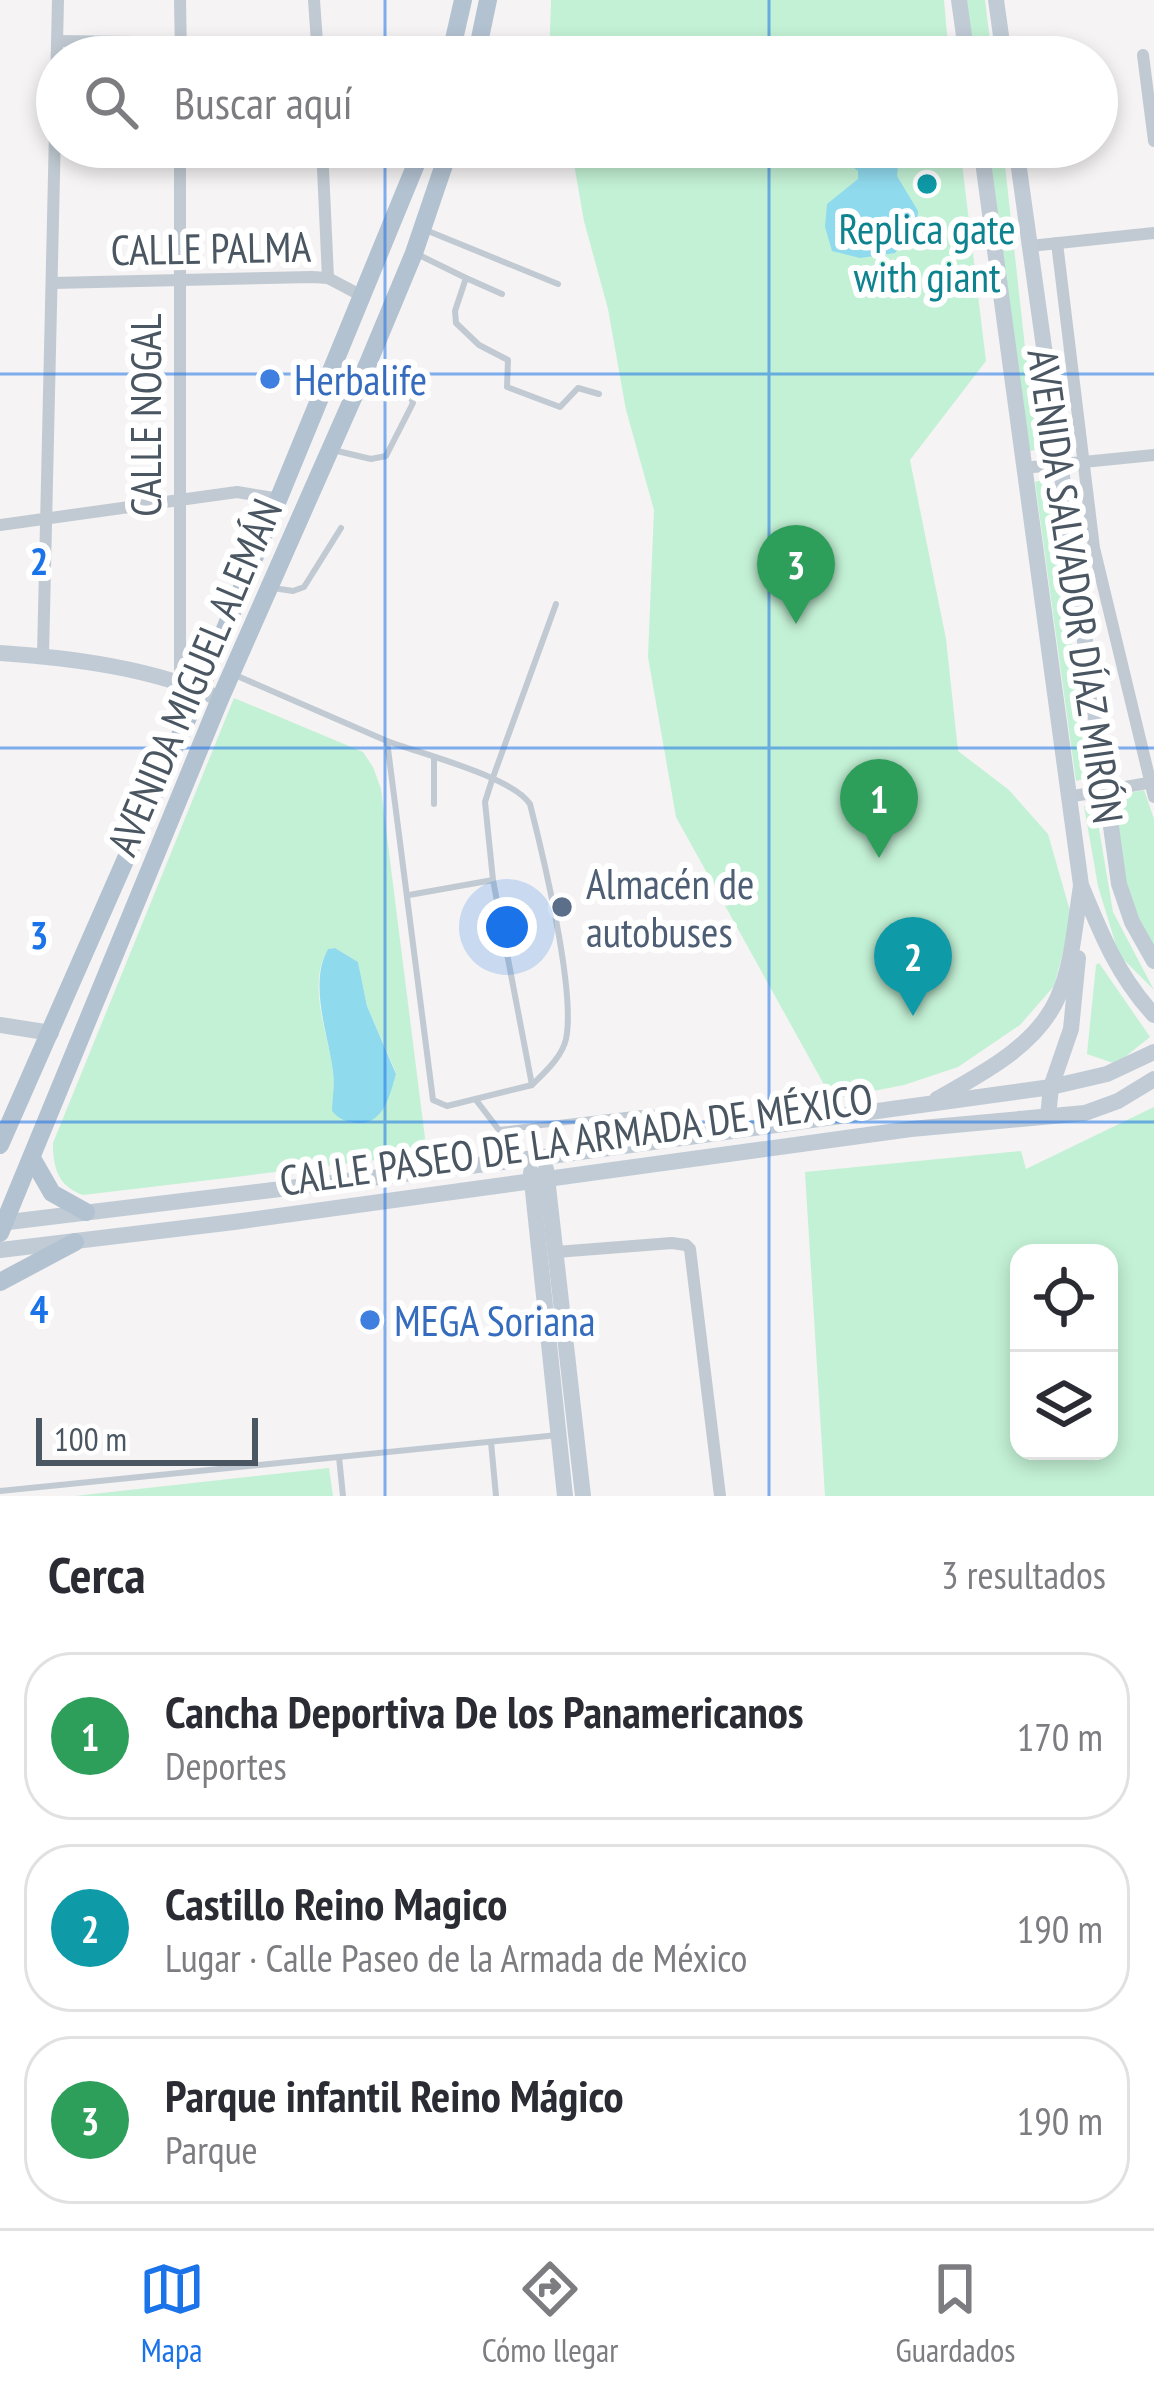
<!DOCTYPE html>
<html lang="es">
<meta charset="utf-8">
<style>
:root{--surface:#fff;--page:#f7f7f7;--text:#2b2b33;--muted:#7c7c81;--line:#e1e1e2;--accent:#1a73e8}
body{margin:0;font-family:"PT Sans Narrow",sans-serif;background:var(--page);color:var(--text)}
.controls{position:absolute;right:36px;bottom:36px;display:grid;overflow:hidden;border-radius:24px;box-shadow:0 6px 18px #0003}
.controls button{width:108px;height:108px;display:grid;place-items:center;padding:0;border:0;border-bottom:3px solid var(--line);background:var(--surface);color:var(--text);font:60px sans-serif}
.scale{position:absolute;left:36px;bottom:30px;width:222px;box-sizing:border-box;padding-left:12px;border:6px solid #4a5661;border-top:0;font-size:33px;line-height:42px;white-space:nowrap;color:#4a5661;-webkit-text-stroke:9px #fff;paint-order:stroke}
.you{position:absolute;left:507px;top:927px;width:42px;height:42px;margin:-30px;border:9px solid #fff;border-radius:50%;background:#1a73e8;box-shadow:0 0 0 18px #1a73e833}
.badge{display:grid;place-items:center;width:78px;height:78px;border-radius:50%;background:var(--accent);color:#fff;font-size:39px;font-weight:700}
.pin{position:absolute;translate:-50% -99px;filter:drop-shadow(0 3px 6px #0008)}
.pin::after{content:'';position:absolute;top:63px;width:42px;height:36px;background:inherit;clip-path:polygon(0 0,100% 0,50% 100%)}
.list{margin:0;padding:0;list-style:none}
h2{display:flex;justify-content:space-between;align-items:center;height:156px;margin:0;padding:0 48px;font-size:51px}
h2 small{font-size:39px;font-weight:400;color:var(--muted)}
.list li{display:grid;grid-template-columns:78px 1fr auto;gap:36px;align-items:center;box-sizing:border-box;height:168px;margin:0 24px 24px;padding:0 24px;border:3px solid var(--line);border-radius:48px}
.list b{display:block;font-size:45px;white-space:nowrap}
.list p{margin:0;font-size:39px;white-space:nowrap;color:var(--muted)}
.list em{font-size:39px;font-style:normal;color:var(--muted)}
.icon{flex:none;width:66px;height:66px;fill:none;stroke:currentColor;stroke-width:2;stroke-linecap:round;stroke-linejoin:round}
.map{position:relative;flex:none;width:1154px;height:1496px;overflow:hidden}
.search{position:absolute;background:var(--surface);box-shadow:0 6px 18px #0003;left:36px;right:36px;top:36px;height:132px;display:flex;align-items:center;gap:30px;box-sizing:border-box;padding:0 42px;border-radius:66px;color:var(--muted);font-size:45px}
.sheet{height:732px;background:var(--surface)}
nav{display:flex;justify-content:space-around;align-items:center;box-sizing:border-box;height:168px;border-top:3px solid var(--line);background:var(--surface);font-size:33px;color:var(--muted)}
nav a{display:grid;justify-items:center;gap:6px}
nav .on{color:var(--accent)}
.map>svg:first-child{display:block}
.green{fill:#c3f1d5;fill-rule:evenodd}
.water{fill:#90daee}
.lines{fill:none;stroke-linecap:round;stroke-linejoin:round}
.lane{stroke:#c1cad2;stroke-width:6}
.street{stroke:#c1cad2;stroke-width:12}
.secondary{stroke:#c1cbd6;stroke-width:16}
.primary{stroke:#b3c2d1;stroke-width:18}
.grid{fill:none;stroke:#1a73e8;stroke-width:3;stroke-opacity:0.55}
.culture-dot{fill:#0f9aa8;stroke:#fff;stroke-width:4.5}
.shop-dot{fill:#3f7fe0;stroke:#fff;stroke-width:4.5}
.service-dot{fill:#5c6f8a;stroke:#fff;stroke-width:4.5}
.labels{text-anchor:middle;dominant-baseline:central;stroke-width:12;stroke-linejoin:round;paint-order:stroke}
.culture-label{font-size:42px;fill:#0d838f;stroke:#fff}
.street-label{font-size:42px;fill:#4a5661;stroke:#fff}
.shop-label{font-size:42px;fill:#366cbe;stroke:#fff;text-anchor:start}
.service-label{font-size:42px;fill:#4e5e75;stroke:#fff;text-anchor:start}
.grid-label{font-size:39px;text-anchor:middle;font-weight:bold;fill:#1a73e8;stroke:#fff;stroke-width:12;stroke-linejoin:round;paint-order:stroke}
</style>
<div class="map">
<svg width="1154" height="1496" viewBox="0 0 1154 1496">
<rect width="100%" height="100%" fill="#f5f3f3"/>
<g class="green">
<path d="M551 0H944L949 57H554L550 34Z"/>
<path d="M964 0H985L992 57H972Z"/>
<path d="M571 147H960L986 361 910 460 946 639 958 751 1009 790 1048 834 1072 918 1054 986 1020 1025 958 1067 904 1085 832 1099 676 817 648 657 654 510 626 410 608 309 584 221Z"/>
<path d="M985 147H1003L1029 384 1042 449 1029 451Z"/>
<path d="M1048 478 1090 777 1076 781 1035 482Z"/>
<path d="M234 698 363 752 373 767 381 789 427 1154 83 1195C58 1186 53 1168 53 1143ZM335 948 358 962 367 1006 394 1068 396 1074 385 1106 332 1111C332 1098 335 1085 333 1072 329 1034 306 986 328 949Z"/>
<path d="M1144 790 1154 819V953C1130 902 1113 852 1116 796Z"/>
<path d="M1095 805 1113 912 1154 990 1119 955 1098 886 1084 806Z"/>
<path d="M1099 963 1150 1037 1116 1064 1087 1054 1096 965Z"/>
<path d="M1154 1107V1496H825L805 1172 1021 1151 1026 1169ZM1019 1253H1109V1451H1019Z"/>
<path d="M329 1468 333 1496H75Z"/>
</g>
<g class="water">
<path d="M839 147H900L897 176 918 211 917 226 895 253 860 258 832 251 825 227 827 204 858 179V171L848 163Z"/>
<path d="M335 948 358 962 367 1006 396 1074C390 1094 384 1125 357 1123 345 1121 340 1120 332 1111 332 1098 335 1085 333 1072 329 1036 308 984 328 949Z"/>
</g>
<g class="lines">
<g class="lane">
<path d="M428 231 558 284"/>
<path d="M417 254 466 278 455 311 456 323 479 345 508 360 507 387 560 407 578 388 599 394"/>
<path d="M466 278 502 294"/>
<path d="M333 450 371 459 386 456 413 403 408 390 367 375"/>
<path d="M273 588 293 591 304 587 341 528"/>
<path d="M235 675 387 741 433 1100 447 1106 532 1085"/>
<path d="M387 741C421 754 511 776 530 804 543 855 576 992 566 1039 562 1057 545 1072 532 1085L493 880 485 802 492 780 556 604"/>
<path d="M434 759V804"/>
<path d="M409 895 493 880"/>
<path d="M476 1100 499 1130 651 1112 702 1128"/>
<path d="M491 1442 496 1496"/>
<path d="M339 1457 343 1496"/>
<path d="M0 1491 558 1435"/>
</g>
<g class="street">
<path d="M180 0 181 57"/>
<path d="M314 0 318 57"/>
<path d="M57 41 454 46"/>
<path d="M1143 55 1154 141"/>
<path d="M322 147 328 278"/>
<path d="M1057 243 1094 548 1154 797"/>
<path d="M1030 246 1154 233"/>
<path d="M53 283 312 277 328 278 364 297"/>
<path d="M1023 468 1154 455"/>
<path d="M0 525 237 492 280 499"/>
<path d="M43 656 58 0"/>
<path d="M180 683V147"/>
<path d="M1068 797 1154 782"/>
<path d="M556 1252 672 1243 686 1245 690 1249 720 1496"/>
</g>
<g class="secondary">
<path d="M959 0 967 57"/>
<path d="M996 0 1004 57"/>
<path d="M981 147 1081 885C1101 934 1118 976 1154 1015"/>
<path d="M1016 147 1119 884 1132 922 1154 961"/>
<path d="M0 653C72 658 154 668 220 699"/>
<path d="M0 1025 51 1033"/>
<path d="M937 1099C981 1074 1037 1046 1058 997 1073 963 1075 922 1081 886"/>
<path d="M1048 1116 1051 1087 1071 1029 1078 958"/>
<path d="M546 1169 583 1496"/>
<path d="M531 1172 565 1496"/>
<path d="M0 1223 544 1157 1051 1087 1107 1074 1154 1052"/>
<path d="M0 1250 234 1222 911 1129 1085 1113 1118 1101 1154 1079"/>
</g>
<g class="primary">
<path d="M450 57 463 0"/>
<path d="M476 57 488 0"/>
<path d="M0 1145 200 690 423 147"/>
<path d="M33 1160 52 1193 86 1212"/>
<path d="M0 1233 220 699 364 373 414 253 450 147"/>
<path d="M0 1282 75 1242"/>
</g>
</g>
<path class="grid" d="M385 0V57M769 0V57M385 147V1496M769 147V1496M0 374H1154M0 748H1154M0 1122H1154"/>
<circle class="culture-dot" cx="927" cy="184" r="12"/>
<g class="shop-dot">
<circle cx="270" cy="379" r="12"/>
<circle cx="370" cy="1320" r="12"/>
</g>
<circle class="service-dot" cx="562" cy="907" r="12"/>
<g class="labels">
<g class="culture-label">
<text x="927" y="228">Replica gate<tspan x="927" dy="48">with giant</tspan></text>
</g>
<g class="street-label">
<text transform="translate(211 248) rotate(-1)">CALLE PALMA</text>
<text transform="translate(145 415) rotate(-90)">CALLE NOGAL</text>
<text transform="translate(1076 586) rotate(82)">AVENIDA SALVADOR DÍAZ MIRÓN</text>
<text transform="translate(194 677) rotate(-67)">AVENIDA MIGUEL ALEMÁN</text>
<text transform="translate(576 1139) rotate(-8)">CALLE PASEO DE LA ARMADA DE MÉXICO</text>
</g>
<g class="shop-label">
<text x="294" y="379">Herbalife</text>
<text x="394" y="1320">MEGA Soriana</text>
</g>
<g class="service-label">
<text x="586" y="883">Almacén de<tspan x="586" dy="48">autobuses</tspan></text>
</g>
</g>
<g class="grid-label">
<text x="39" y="575">2</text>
<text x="39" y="949">3</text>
<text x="39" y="1323">4</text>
</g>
</svg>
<div class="controls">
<button><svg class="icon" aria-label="locate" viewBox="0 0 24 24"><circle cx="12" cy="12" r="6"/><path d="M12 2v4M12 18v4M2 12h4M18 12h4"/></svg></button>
<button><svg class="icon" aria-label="layers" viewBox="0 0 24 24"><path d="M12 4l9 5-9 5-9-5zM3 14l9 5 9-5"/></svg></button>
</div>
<div class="scale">100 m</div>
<div class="you"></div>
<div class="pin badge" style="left:879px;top:858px;background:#2e9e5b">1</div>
<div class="pin badge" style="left:913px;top:1016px;background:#0f9aa8">2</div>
<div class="pin badge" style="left:796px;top:624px;background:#2e9e5b">3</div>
<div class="search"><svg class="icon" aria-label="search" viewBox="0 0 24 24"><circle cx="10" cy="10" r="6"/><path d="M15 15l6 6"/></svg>Buscar aquí</div>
</div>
<section class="sheet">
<h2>Cerca<small>3 resultados</small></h2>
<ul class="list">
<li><span class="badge" style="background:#2e9e5b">1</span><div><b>Cancha Deportiva De los Panamericanos</b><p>Deportes</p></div><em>170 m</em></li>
<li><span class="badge" style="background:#0f9aa8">2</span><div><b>Castillo Reino Magico</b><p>Lugar · Calle Paseo de la Armada de México</p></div><em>190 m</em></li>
<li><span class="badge" style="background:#2e9e5b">3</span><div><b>Parque infantil Reino Mágico</b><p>Parque</p></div><em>190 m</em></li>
</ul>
</section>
<nav>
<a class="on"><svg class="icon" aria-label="map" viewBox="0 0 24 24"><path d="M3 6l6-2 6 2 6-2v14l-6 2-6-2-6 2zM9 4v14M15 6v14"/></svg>Mapa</a>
<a><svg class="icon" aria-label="directions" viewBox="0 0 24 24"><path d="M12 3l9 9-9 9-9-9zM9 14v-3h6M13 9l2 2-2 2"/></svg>Cómo llegar</a>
<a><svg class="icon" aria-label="saved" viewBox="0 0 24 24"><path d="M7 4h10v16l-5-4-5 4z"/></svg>Guardados</a>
</nav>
